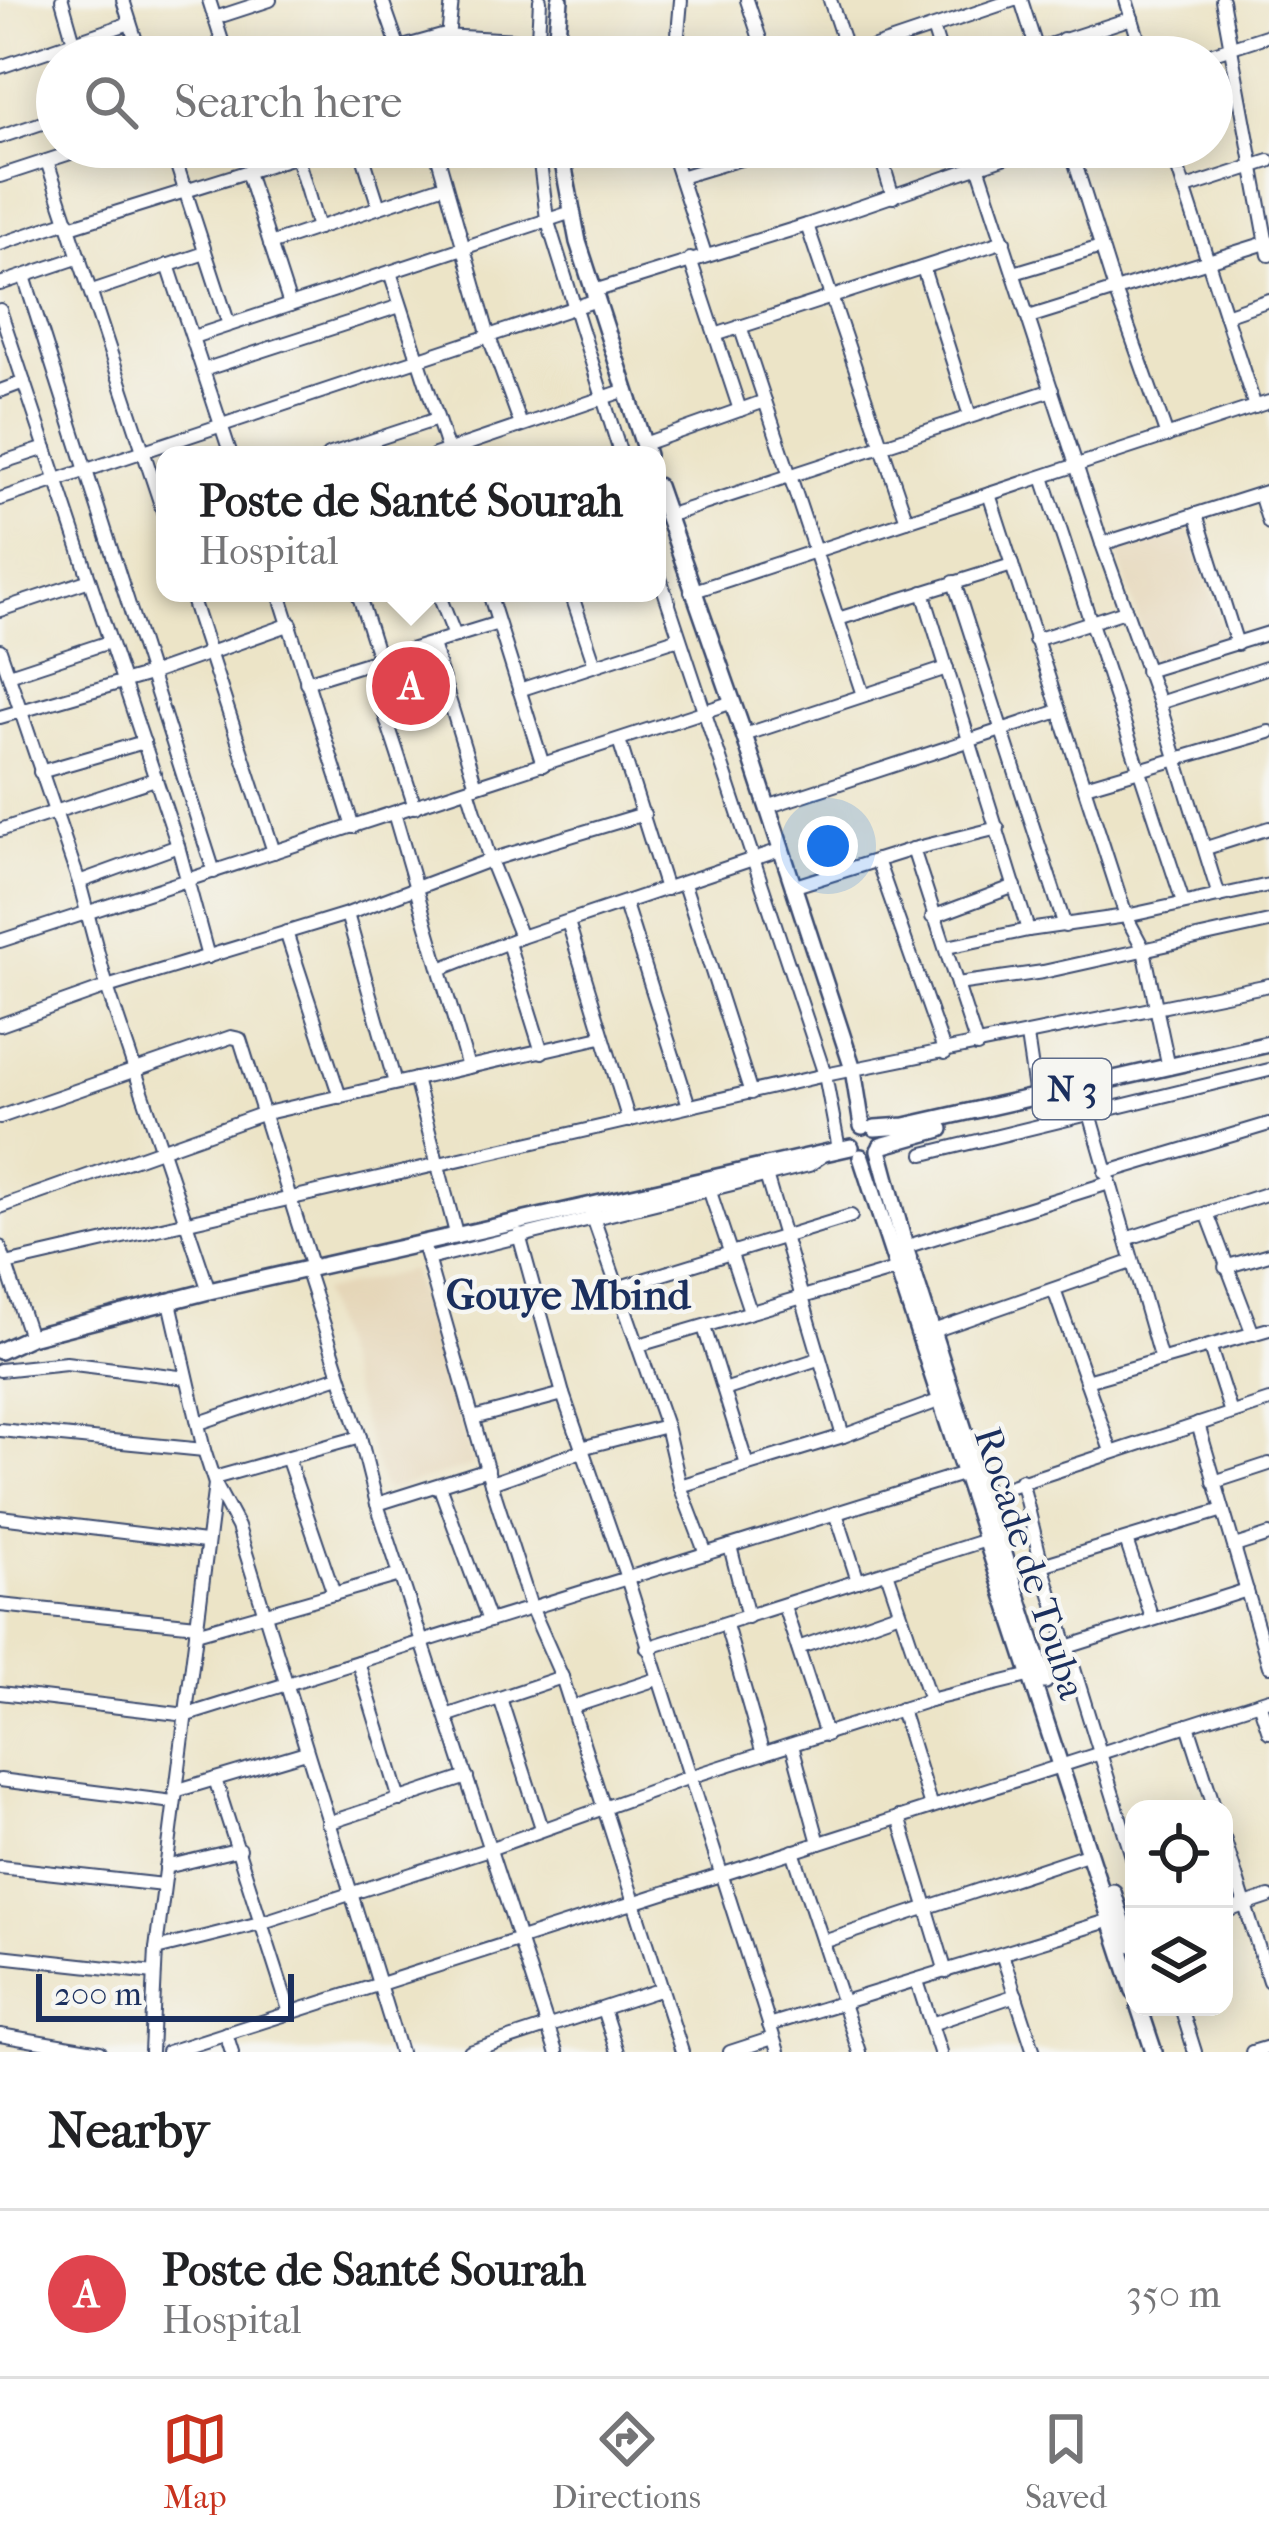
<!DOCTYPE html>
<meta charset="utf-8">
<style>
:root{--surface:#fff;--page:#f6f6f6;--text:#202124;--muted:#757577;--line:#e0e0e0;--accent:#c8321e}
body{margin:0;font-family:"IM FELL French Canon",serif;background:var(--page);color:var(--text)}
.controls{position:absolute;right:36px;bottom:36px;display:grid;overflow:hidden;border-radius:24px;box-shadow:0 6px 30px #0003}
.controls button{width:108px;height:108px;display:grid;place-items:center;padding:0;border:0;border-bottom:3px solid var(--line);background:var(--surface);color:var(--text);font:60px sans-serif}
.scale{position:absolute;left:36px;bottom:30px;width:258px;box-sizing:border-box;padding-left:12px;border:6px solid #1b2f5e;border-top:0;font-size:33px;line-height:42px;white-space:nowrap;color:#1b2f5e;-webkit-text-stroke:9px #f6f6f2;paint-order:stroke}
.you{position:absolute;left:828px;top:846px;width:42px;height:42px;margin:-30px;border:9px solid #fff;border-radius:50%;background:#1a73e8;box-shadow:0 0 0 18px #1a73e833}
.badge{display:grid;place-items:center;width:78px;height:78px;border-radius:50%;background:var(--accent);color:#fff;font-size:39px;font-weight:700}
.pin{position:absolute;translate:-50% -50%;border:6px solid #fff;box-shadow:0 3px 12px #0006}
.popup{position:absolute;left:156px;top:446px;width:510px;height:156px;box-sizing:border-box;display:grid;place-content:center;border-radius:24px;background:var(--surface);filter:drop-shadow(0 3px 9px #0005);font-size:39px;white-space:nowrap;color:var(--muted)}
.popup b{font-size:45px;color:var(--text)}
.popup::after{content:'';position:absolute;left:50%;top:100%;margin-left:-24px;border:24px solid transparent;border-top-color:var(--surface)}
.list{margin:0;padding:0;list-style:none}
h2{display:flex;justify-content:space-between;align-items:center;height:156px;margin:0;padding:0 48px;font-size:51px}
h2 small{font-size:39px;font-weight:400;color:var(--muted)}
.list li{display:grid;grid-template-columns:78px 1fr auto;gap:36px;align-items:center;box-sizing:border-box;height:168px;padding:0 48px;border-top:3px solid var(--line)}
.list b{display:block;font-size:45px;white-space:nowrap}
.list p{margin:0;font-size:39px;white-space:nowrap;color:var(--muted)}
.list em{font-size:39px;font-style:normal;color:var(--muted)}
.icon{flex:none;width:66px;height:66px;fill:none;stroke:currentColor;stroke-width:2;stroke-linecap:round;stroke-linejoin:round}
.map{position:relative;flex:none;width:1269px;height:2052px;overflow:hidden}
.search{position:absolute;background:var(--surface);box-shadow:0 6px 30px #0003;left:36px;right:36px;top:36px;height:132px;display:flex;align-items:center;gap:30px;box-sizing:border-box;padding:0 42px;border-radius:66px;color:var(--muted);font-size:45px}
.sheet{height:324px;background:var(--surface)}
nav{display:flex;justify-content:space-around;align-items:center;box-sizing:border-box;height:168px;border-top:3px solid var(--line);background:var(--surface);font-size:33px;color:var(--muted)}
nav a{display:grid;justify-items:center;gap:6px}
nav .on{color:var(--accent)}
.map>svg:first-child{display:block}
.built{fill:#e5d6b8}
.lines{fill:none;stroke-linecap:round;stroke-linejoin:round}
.minor-casing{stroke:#3a4a6e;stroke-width:16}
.major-casing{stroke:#3a4a6e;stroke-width:20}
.minor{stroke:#fff;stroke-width:12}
.major{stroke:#fff;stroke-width:15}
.labels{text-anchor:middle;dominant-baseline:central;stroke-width:9;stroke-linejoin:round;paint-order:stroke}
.shield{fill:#f6f6f2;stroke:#5d6b8a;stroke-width:3}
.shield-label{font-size:36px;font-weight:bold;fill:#1b2f5e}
.street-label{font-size:39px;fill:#1b2f5e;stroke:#f6f6f2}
.neighbourhood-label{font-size:42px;font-weight:bold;fill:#1b2f5e;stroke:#f6f6f2}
</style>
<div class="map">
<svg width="1269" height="2052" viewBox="0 0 1269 2052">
<rect width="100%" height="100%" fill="#f6f6f2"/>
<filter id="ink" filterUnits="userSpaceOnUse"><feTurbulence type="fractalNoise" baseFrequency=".00833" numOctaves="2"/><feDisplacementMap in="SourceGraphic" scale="24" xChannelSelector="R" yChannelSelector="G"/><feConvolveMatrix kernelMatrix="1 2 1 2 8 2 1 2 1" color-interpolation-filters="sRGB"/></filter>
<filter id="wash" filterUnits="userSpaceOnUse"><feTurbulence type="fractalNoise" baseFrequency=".004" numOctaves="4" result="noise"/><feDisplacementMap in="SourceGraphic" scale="48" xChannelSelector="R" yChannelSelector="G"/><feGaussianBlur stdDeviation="2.7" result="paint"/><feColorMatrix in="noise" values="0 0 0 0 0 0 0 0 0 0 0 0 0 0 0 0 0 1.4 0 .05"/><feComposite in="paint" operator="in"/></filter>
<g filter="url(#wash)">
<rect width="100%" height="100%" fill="#ece4c7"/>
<g class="built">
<path d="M1188 523 1226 640 1152 663 1115 546Z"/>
<path d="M430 648 449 705 392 723 374 666Z"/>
<path d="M411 1270 474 1466 384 1490 321 1292Z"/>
</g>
</g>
<g filter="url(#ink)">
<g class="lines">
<g class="minor-casing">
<g id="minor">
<path d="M62 0 74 42"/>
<path d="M123 0 141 57"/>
<path d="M209 0 227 57"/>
<path d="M382 0 402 57"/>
<path d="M747 0 766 57"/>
<path d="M830 0 849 57"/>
<path d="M1021 0 1036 47"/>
<path d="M1126 0 1144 57"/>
<path d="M1222 0 1269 255"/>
<path d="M215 18 270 0"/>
<path d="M933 28 942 57"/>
<path d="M1063 39 1069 57"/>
<path d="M848 56 1014 0"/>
<path d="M367 57 442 36 556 42"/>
<path d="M446 57 452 0"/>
<path d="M537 57 540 0"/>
<path d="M676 57 681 0"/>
<path d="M804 57 845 44"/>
<path d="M1012 57 1132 18"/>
<path d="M1201 57 1269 35"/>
<path d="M0 67 130 23"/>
<path d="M0 137 57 118"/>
<path d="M171 147 229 325"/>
<path d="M294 147 318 228"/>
<path d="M360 147 379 207"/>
<path d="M435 147 489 337 521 425"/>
<path d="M538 147 547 219 621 455"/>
<path d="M670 147 705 254"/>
<path d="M878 147 893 197"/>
<path d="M972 147 1102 544 1159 703 1219 896"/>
<path d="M1070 147 1115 290 1167 436"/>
<path d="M1171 147 1255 407"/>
<path d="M47 161 165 517"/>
<path d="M247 172 290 305"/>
<path d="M0 176 89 147"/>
<path d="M680 177 781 147"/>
<path d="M1186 188 1269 161"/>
<path d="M807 225 907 521"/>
<path d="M70 227 297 156"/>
<path d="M0 244 68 221"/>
<path d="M270 244 445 185"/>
<path d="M690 259 740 410"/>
<path d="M168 265 231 455"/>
<path d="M923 268 970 416"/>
<path d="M390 272 448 451"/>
<path d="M1014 273 1101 247"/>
<path d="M24 276 214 872"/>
<path d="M0 284 80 257"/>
<path d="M92 291 205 253"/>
<path d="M594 291 807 225 1035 147"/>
<path d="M0 310 178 846 208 957"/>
<path d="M1225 315 1269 300"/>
<path d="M1029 317 1269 242"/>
<path d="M740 326 863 695"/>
<path d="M715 335 1004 241"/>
<path d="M193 337 572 212"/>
<path d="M203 370 400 306"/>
<path d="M0 391 24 382"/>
<path d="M644 444 765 401"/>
<path d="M328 455 437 419"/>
<path d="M435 455 626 390"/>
<path d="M0 463 46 448"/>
<path d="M1043 477 1183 902"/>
<path d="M989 494 1126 916 1144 950 1169 1068"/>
<path d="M1260 494 1269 523"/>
<path d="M0 499 597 300"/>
<path d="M1196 514 1237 644"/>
<path d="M667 516 1052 390"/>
<path d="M1102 544 1269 491"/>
<path d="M657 569 825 1075 839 1149"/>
<path d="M954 582 1065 926"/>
<path d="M691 592 1269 402"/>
<path d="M923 592 1028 930"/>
<path d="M190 593 274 852"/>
<path d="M279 593 353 827"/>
<path d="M358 593 379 659"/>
<path d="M438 593 455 636"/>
<path d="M489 593 543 765"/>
<path d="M571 593 595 665"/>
<path d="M0 610 87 581"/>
<path d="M838 619 1012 565"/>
<path d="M1035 640 1125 611"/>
<path d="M432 644 476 786"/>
<path d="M0 650 79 882 107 987 209 1291"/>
<path d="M368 663 415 807"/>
<path d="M1146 671 1269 633"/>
<path d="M9 675 109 642"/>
<path d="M306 682 498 623"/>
<path d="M519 690 679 638"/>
<path d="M1159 703 1269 667"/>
<path d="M0 717 150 674 291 624"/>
<path d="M744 735 947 668"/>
<path d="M619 740 666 889"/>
<path d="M40 772 144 742"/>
<path d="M1085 786 1269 732"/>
<path d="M468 789 490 860 521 937"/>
<path d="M767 807 1059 711"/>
<path d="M394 813 468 1067"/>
<path d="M0 830 155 779"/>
<path d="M1206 848 1269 828"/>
<path d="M913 849 977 1046"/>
<path d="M877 860 945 1053"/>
<path d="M79 882 178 846"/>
<path d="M684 884 751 1093"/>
<path d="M792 887 913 849 998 828"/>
<path d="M625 904 689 1106"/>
<path d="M347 914 395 1083"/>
<path d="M932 917 1015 886"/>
<path d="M568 922 629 1121"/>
<path d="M286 932 340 1097"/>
<path d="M0 941 733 702"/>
<path d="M508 943 542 1052"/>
<path d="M947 947 1028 930 1126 916 1269 885"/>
<path d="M440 969 521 937 780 850"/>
<path d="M957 984 1043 972 1269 922"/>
<path d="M0 1025 107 987 347 914 490 860 644 814"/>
<path d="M1027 1036 1036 1097"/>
<path d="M415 1079 457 1237"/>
<path d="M1085 1096 1161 1360"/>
<path d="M0 1117 231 1037 240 1039 312 1268"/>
<path d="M924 1154 1269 1070"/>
<path d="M765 1172 843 1436"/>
<path d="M1105 1173 1269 1124"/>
<path d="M709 1189 750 1311"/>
<path d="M0 1207 262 1114 601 1037"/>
<path d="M590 1209 666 1426 680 1486 706 1554"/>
<path d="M1207 1213 1253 1334"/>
<path d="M519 1235 563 1394 627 1578 778 2052"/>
<path d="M1126 1239 1269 1193"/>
<path d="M423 1244 491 1483 531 1607 562 1677 682 2052"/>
<path d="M0 1247 30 1337"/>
<path d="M905 1247 1109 1183"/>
<path d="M428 1259 809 1165 825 1154"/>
<path d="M6 1264 825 1075 1269 985"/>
<path d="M1225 1267 1269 1254"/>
<path d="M306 1269 360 1437 377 1504 556 2052"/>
<path d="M617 1288 851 1216"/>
<path d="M1054 1290 1111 1451"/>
<path d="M170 1302 204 1450 215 1484 238 1527 400 2052"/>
<path d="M704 1327 747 1465"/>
<path d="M933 1331 1131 1262"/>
<path d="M639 1345 898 1269"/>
<path d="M1210 1348 1231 1413"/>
<path d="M0 1370 66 1363 187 1378"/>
<path d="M1086 1381 1269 1329"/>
<path d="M724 1390 818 1359"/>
<path d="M473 1418 563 1394"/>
<path d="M199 1423 339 1376"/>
<path d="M1198 1424 1269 1666"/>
<path d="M0 1430 204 1450"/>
<path d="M581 1448 666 1426"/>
<path d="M288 1460 334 1594"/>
<path d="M214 1478 360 1437"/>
<path d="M1021 1480 1042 1565 1134 1863"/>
<path d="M1214 1482 1269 1464"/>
<path d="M491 1483 582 1451"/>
<path d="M439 1485 489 1621"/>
<path d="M680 1486 843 1436 941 1400"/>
<path d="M984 1495 1269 1401"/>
<path d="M377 1504 488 1469"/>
<path d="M836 1513 858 1581"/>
<path d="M0 1517 205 1542"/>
<path d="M1126 1540 1152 1618"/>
<path d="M730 1546 748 1617"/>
<path d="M1235 1546 1269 1535"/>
<path d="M1042 1565 1223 1510"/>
<path d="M887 1572 930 1700"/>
<path d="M0 1605 197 1625"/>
<path d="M784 1606 826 1735"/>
<path d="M726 1625 763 1754"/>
<path d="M196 1633 400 1575"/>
<path d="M1067 1647 1247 1590"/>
<path d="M647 1648 986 1540"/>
<path d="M798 1648 900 1612"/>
<path d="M358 1662 400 1800"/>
<path d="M0 1693 187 1715 968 1472"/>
<path d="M500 1698 542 1828"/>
<path d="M1259 1702 1269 1732"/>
<path d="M572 1707 657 1679"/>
<path d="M901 1709 931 1807"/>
<path d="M449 1715 562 1677"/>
<path d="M1188 1725 1215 1809"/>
<path d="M792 1745 819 1843"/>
<path d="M215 1779 290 2013"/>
<path d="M0 1780 173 1802"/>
<path d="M175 1791 306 1752"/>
<path d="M899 1817 946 1972"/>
<path d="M328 1823 467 1777"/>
<path d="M1224 1838 1269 1981"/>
<path d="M793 1851 859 2052"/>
<path d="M0 1867 163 1885"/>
<path d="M166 1867 240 1849"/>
<path d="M1224 1912 1269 1897"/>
<path d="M823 1942 1090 1853"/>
<path d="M156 1949 260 1923 492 1848 690 1777 930 1700 1036 1674"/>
<path d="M1002 1954 1034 2052"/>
<path d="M0 1956 154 1973"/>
<path d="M917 1981 940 2052"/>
<path d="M1181 2007 1195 2052"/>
<path d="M603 2009 617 2052"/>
<path d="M931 2024 1016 1995"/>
<path d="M769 2025 1111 1920"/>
<path d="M226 2033 232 2052"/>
<path d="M0 2035 100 2052"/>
<path d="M151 2052 156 1949 215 1484"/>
<path d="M168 2052 1269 1699"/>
<path d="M470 2052 662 1989"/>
<path d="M730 2052 773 2038"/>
<path d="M1252 2052 1269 2047"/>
</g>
</g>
<g class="major-casing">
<g id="major">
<path d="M555 57 560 0"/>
<path d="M560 147 578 242 647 455"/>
<path d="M657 486 744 735 853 1069 862 1126"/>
<path d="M875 1128 905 1126 1269 1044"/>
<path d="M881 1146 941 1129"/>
<path d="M879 1150 905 1247 1045 1681"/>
<path d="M861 1157 1134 1991"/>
<path d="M0 1351 30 1337 209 1291 851 1147"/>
<path d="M1113 1892 1129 1944"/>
<path d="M1139 2007 1154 2052"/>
</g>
</g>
<use href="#minor" class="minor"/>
<use href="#major" class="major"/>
</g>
</g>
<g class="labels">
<rect class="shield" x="1033" y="1059" width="78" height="60" rx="9"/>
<g class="shield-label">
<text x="1072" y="1089">N 3</text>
</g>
<g class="street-label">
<text transform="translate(1030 1563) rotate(72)">Rocade de Touba</text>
</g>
<g class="neighbourhood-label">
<text x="568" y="1295">Gouye Mbind</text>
</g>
</g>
</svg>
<div class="controls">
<button><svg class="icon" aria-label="locate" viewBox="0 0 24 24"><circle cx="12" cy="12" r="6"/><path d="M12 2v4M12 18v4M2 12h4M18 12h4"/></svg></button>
<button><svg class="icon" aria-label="layers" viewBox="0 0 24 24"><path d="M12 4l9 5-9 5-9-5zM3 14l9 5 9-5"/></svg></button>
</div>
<div class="scale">200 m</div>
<div class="you"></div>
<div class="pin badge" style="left:411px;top:686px;background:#e0444e">A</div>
<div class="popup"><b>Poste de Santé Sourah</b>Hospital</div>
<div class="search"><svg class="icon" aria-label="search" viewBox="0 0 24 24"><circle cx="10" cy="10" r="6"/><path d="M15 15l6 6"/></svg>Search here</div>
</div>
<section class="sheet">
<h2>Nearby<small></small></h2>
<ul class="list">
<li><span class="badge" style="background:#e0444e">A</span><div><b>Poste de Santé Sourah</b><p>Hospital</p></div><em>350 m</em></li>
</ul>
</section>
<nav>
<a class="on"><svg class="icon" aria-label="map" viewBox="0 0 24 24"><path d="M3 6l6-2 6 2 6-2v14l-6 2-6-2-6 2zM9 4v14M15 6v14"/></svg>Map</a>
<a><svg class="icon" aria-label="directions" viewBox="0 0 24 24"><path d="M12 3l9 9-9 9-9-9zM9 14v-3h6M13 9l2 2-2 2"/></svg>Directions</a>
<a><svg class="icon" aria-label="saved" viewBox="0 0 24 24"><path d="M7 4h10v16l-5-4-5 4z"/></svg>Saved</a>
</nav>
